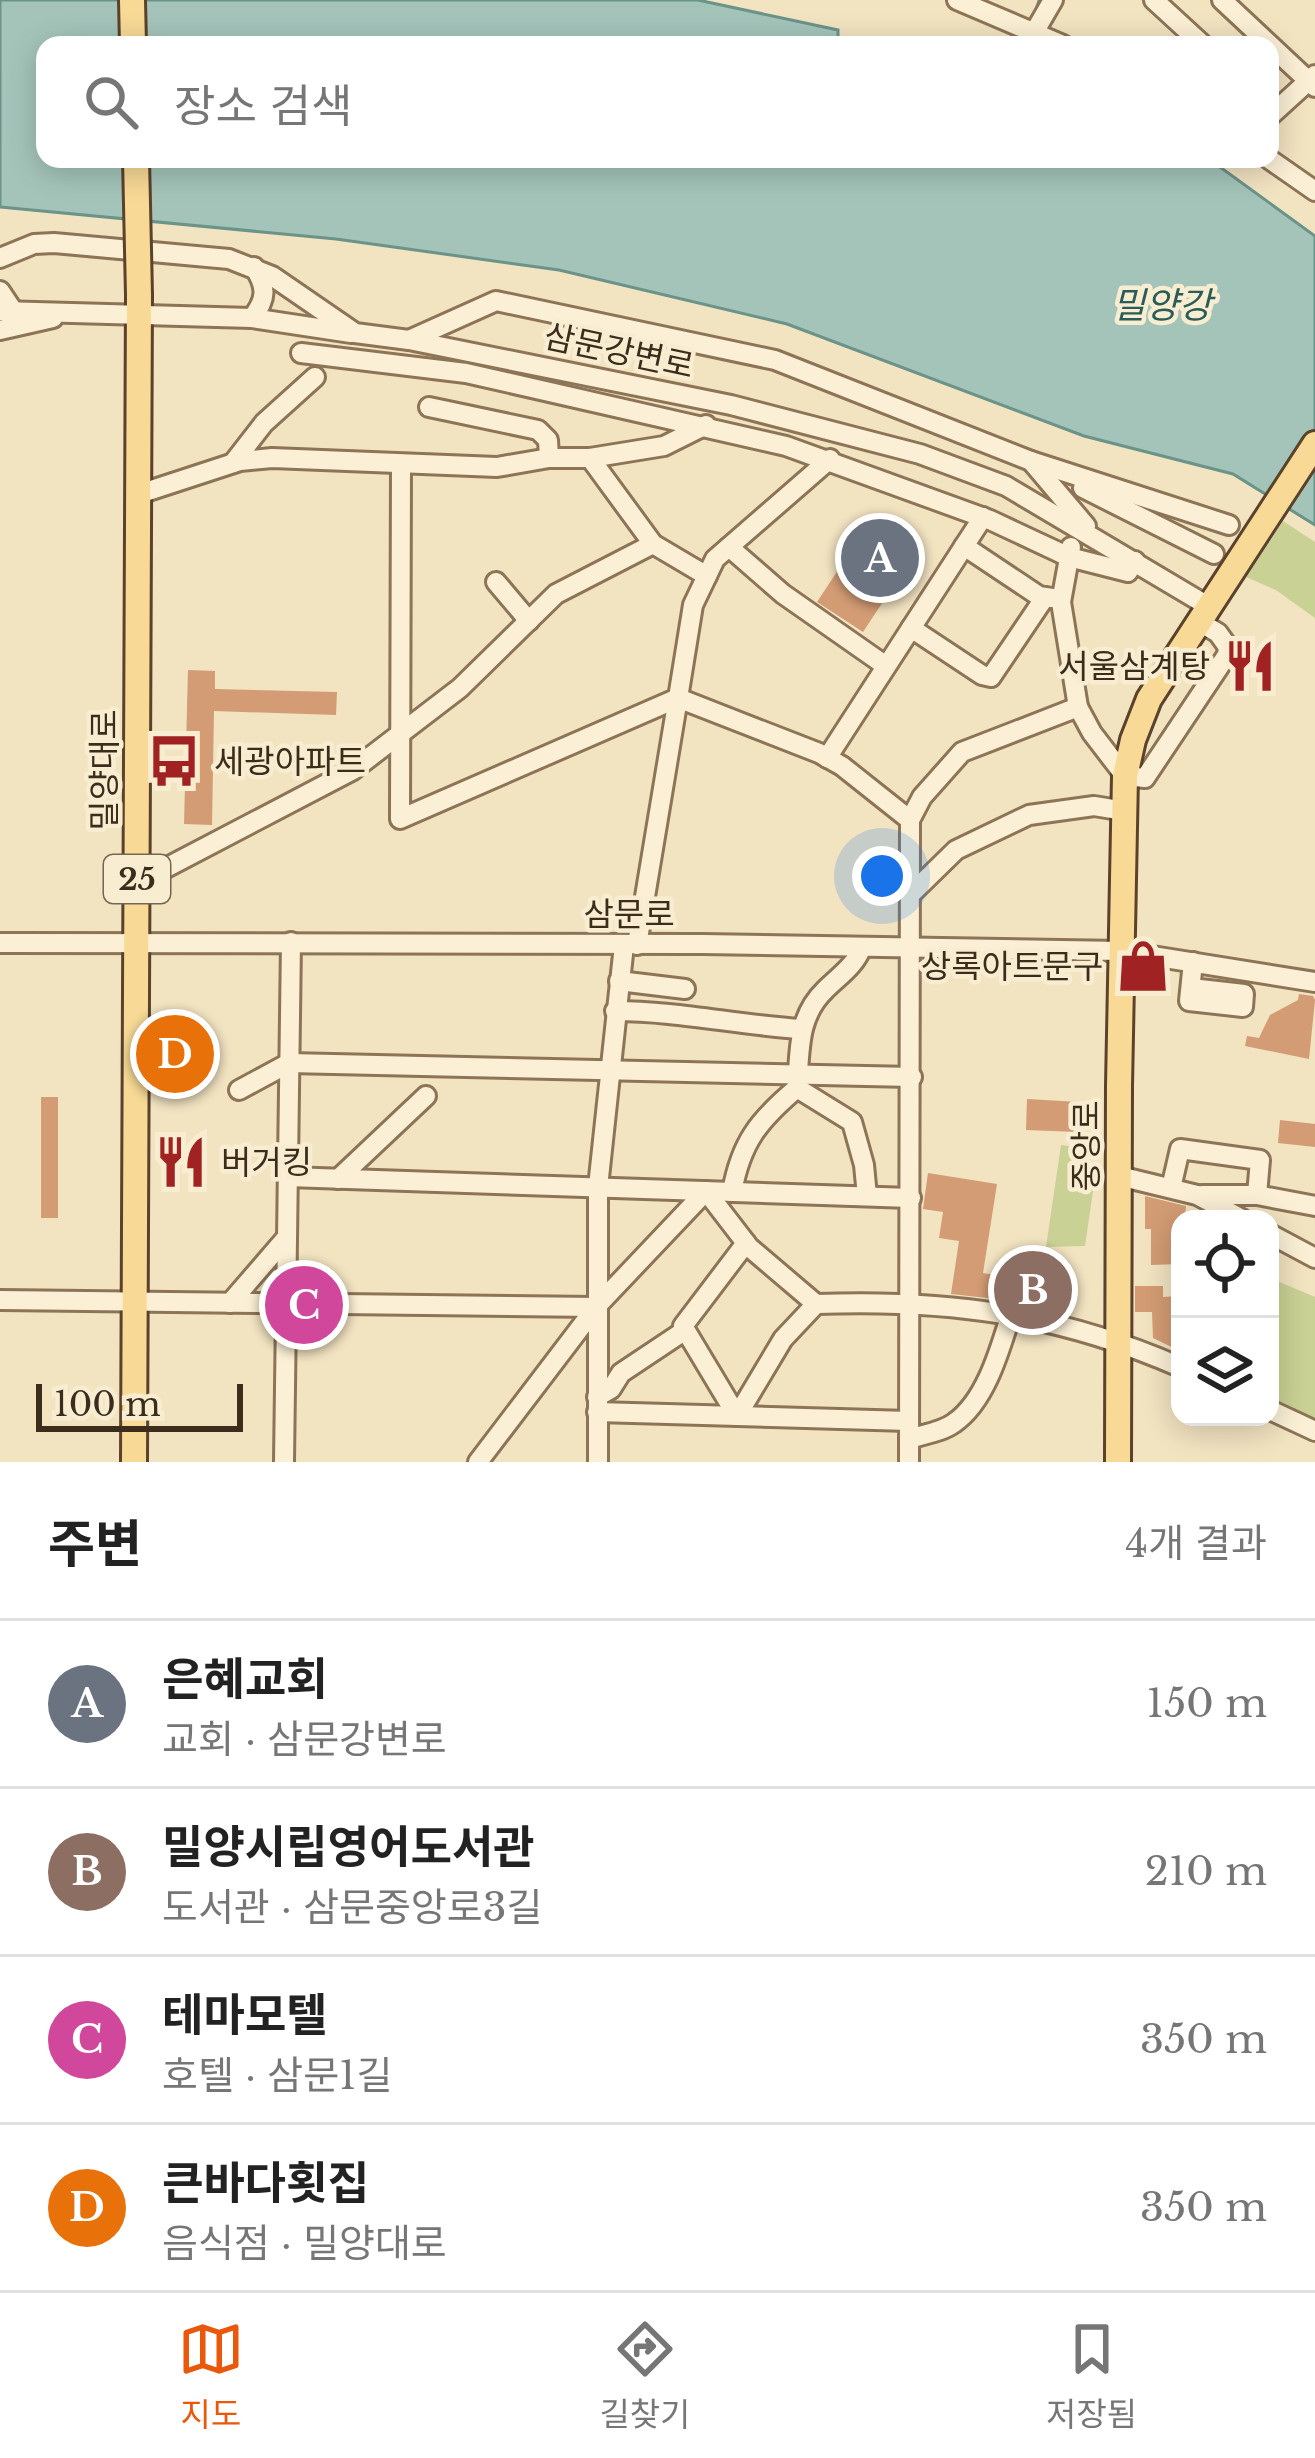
<!DOCTYPE html>
<html lang="ko">
<meta charset="utf-8">
<style>
:root{--surface:#fff;--page:#f2f2f2;--text:#222;--muted:#767676;--line:#e0e0e0;--accent:#ea580c}
body{margin:0;font-family:"Libre Baskerville","Noto Sans KR",serif;background:var(--page);color:var(--text)}
.controls{position:absolute;right:36px;bottom:36px;display:grid;overflow:hidden;border-radius:24px;box-shadow:0 6px 30px #0003}
.controls button{width:108px;height:108px;display:grid;place-items:center;padding:0;border:0;border-bottom:3px solid var(--line);background:var(--surface);color:var(--text);font:60px sans-serif}
.scale{position:absolute;left:36px;bottom:30px;width:207px;box-sizing:border-box;padding-left:12px;border:6px solid #3b2c1c;border-top:0;font-size:33px;line-height:42px;white-space:nowrap;color:#3b2c1c;-webkit-text-stroke:9px #f8edd1;paint-order:stroke}
.you{position:absolute;left:882px;top:876px;width:42px;height:42px;margin:-30px;border:9px solid #fff;border-radius:50%;background:#1a73e8;box-shadow:0 0 0 18px #1a73e833}
.badge{display:grid;place-items:center;width:78px;height:78px;border-radius:50%;background:var(--accent);color:#fff;font-size:39px;font-weight:700}
.pin{position:absolute;translate:-50% -50%;border:6px solid #fff;box-shadow:0 3px 12px #0006}
.list{margin:0;padding:0;list-style:none}
h2{display:flex;justify-content:space-between;align-items:center;height:156px;margin:0;padding:0 48px;font-size:51px}
h2 small{font-size:39px;font-weight:400;color:var(--muted)}
.list li{display:grid;grid-template-columns:78px 1fr auto;gap:36px;align-items:center;box-sizing:border-box;height:168px;padding:0 48px;border-top:3px solid var(--line)}
.list b{display:block;font-size:45px;white-space:nowrap}
.list p{margin:0;font-size:39px;white-space:nowrap;color:var(--muted)}
.list em{font-size:39px;font-style:normal;color:var(--muted)}
.icon{flex:none;width:66px;height:66px;fill:none;stroke:currentColor;stroke-width:2;stroke-linecap:round;stroke-linejoin:round}
.map{position:relative;flex:none;width:1315px;height:1462px;overflow:hidden}
.search{position:absolute;background:var(--surface);box-shadow:0 6px 30px #0003;left:36px;right:36px;top:36px;height:132px;display:flex;align-items:center;gap:30px;box-sizing:border-box;padding:0 42px;border-radius:24px;color:var(--muted);font-size:45px}
.sheet{height:828px;background:var(--surface)}
nav{display:flex;justify-content:space-around;align-items:center;box-sizing:border-box;height:168px;border-top:3px solid var(--line);background:var(--surface);font-size:33px;color:var(--muted)}
nav a{display:grid;justify-items:center;gap:6px}
nav .on{color:var(--accent)}
.map>svg:first-child{display:block}
.green{fill:#c9d194}
.water{fill:#a4c4ba;stroke:#6a9389;stroke-width:3}
.lines{fill:none;stroke-linecap:round;stroke-linejoin:round}
.stream{stroke:#6a9389;stroke-width:4.5}
.building{fill:#d39c74}
.minor-casing{stroke:#8d7457;stroke-width:24}
.major-casing{stroke:#5a422c;stroke-width:30}
.minor{stroke:#fbf0d5;stroke-width:18}
.major{stroke:#f8da96;stroke-width:24}
.major-bridge-casing{stroke:#5a422c;stroke-width:30;stroke-linecap:butt}
.major-bridge{stroke:#f8da96;stroke-width:24}
.labels{text-anchor:middle;dominant-baseline:central;stroke-width:9;stroke-linejoin:round;paint-order:stroke}
.shield{fill:#f8edd1;stroke:#746652;stroke-width:3}
.shield-label{font-size:30px;font-weight:bold;fill:#3b2c1c}
.street-label{font-size:33px;fill:#3b2c1c;stroke:#f8edd1}
.poi-label{font-size:33px;fill:#3b2c1c;stroke:#f8edd1;text-anchor:end}
.water-label{font-size:36px;font-style:italic;fill:#2a5c59;stroke:#f8edd1}
</style>
<div class="map">
<svg width="1315" height="1462" viewBox="0 0 1315 1462">
<rect width="100%" height="100%" fill="#f2e3c1"/>
<g class="green">
<path d="M1283 521 1315 542V618L1276 590 1246 577Z"/>
<path d="M1061 1145 1090 1149 1093 1191 1085 1246 1046 1247Z"/>
<path d="M1270 1278 1315 1297V1421L1270 1400Z"/>
</g>
<path class="water" d="M0 0H698L838 30V45H45V159H1209L1315 236V525L1233 474 1084 436 787 324 559 270 336 239 0 207Z"/>
<g class="lines">
<path class="stream" d="M1037 9 1040 0"/>
</g>
<g class="building">
<path d="M869 523 904 546 888 572 898 579 863 632 817 602Z"/>
<path d="M188 670 215 671V689L337 692 336 715 214 711 212 825 184 824Z"/>
<path d="M1299 994 1313 996 1315 1000 1309 1059 1245 1046 1247 1036 1259 1038 1270 1015 1298 1000Z"/>
<rect x="41" y="1097" width="17" height="121"/>
<path d="M1027 1099 1079 1102 1078 1132 1026 1130Z"/>
<path d="M1280 1120 1315 1124V1147L1278 1143Z"/>
<path d="M928 1173 997 1184 983 1273 1074 1288 1070 1313 1014 1301 951 1294 959 1241 939 1238 943 1212 923 1209Z"/>
<path d="M1145 1196 1186 1206 1185 1219H1180V1264L1151 1265V1229H1145Z"/>
<path d="M1135 1286H1163V1297L1180 1296V1351L1153 1338 1152 1312H1135Z"/>
</g>
<g class="lines">
<g class="minor-casing">
<g id="minor">
<path d="M957 0 1063 45"/>
<path d="M1154 0 1203 45"/>
<path d="M1222 0 1315 87"/>
<path d="M1035 31 1053 0"/>
<path d="M1270 116 1315 75"/>
<path d="M1269 159 1315 191"/>
<path d="M0 258 34 244 54 243 229 259 272 276 355 333 409 340 731 405 920 454 1006 486 1208 606"/>
<path d="M0 291 14 312"/>
<path d="M0 311 252 318 351 333"/>
<path d="M252 318C267 299 267 287 254 267"/>
<path d="M0 330 53 318"/>
<path d="M409 340 496 301 775 360 1031 461 1229 525"/>
<path d="M301 353 466 373 786 446 990 520 1069 557 1128 572 1135 561"/>
<path d="M429 407 538 430 548 440 549 458"/>
<path d="M590 458 664 446 706 425"/>
<path d="M1031 461 1086 526"/>
<path d="M233 463 264 423 315 377"/>
<path d="M401 465 400 819 678 698 693 605 715 559 830 459"/>
<path d="M1083 488 1214 554"/>
<path d="M139 494 240 461 272 458 497 467 549 458H590L653 544 707 576"/>
<path d="M964 546 1039 596 1052 598"/>
<path d="M729 547 783 594 886 666"/>
<path d="M1071 547 1061 602 1078 707"/>
<path d="M496 582 529 621"/>
<path d="M911 628 982 675 991 677 1045 597"/>
<path d="M827 758 983 517"/>
<path d="M910 820 922 797 962 752 1078 707 1092 733 1125 776 1145 778 1227 655 1228 647 1218 633 1198 621"/>
<path d="M137 883 353 770 460 688 556 594 653 544"/>
<path d="M912 893 956 850 1029 815 1094 806 1125 811"/>
<path d="M0 943 703 944 1121 951 1315 982"/>
<path d="M637 945 678 698 819 753 842 766 910 820 909 1462"/>
<path d="M862 947C855 966 839 976 825 990 797 1017 800 1051 797 1088L852 1122 864 1165 867 1196"/>
<path d="M619 981 685 989"/>
<path d="M1191 988 1244 994 1243 1007 1189 1001 1193 962"/>
<path d="M615 1011C677 1011 738 1025 801 1029"/>
<path d="M239 1090 289 1063 912 1077"/>
<path d="M1119 1176 1197 1195 1242 1219"/>
<path d="M288 1177 911 1198"/>
<path d="M338 1179 426 1096"/>
<path d="M1171 1188 1180 1149 1260 1160 1257 1195"/>
<path d="M732 1192C741 1142 759 1120 797 1088"/>
<path d="M1202 1195H1257L1315 1206"/>
<path d="M1270 1234 1315 1258"/>
<path d="M746 1243 683 1326 737 1416 783 1339 816 1304"/>
<path d="M0 1300 596 1307"/>
<path d="M230 1303 287 1237"/>
<path d="M597 1397 611 1389 621 1373 684 1331"/>
<path d="M1270 1410 1315 1431"/>
<path d="M597 1412 909 1421"/>
<path d="M909 1439C924 1434 942 1432 954 1423 986 1401 1000 1349 1011 1314"/>
<path d="M284 1462 291 942"/>
<path d="M478 1462 596 1307 706 1191 749 1247 816 1304C948 1299 1059 1314 1180 1367"/>
<path d="M598 1462V1187L624 945"/>
</g>
</g>
<g class="major-casing">
<g id="major">
<path d="M132 0 133 45"/>
<path d="M134 1462 139 295"/>
<path d="M1118 1462 1119 1086 1125 776 1133 740 1149 699 1315 444"/>
</g>
</g>
<use href="#minor" class="minor"/>
<use href="#major" class="major"/>
<g class="major-bridge-casing">
<path id="major-bridge" d="M136 159 139 295"/>
</g>
<use href="#major-bridge" class="major-bridge"/>
</g>
<defs>
<g id="restaurant-bare" transform="scale(4.14)"><path d="M-5-6h1v4h1v-4h1v4h1v-4h1v5L-1.5 .5V6h-2V.5L-5-1ZM5-6V6H3V1.5H1.5Q1.5-4 5-6Z" fill="#a12222" stroke="#f8edd1" stroke-width="2.5" paint-order="stroke"/></g>
<g id="bus-bare" transform="scale(4.14)"><path d="M-5-6H5V4H4V6H2V4H-2V6H-4V4H-5ZM-3.5-4V0h7V-4ZM-3.5 1.2v1.5H-2V1.2ZM2 1.2v1.5H3.5V1.2Z" fill="#a12222" stroke="#f8edd1" stroke-width="2.5" paint-order="stroke"/></g>
<g id="shop-bare" transform="scale(4.14)"><path d="M-5-2.5h2.3a2.7 3.5 0 0 1 5.4 0H5L5.5 6h-11ZM-1.5-2.5h3a1.5 2.3 0 0 0-3 0Z" fill="#a12222" stroke="#f8edd1" stroke-width="2.5" paint-order="stroke"/></g>
</defs>
<g fill-rule="evenodd">
<use href="#restaurant-bare" x="1250" y="666"/>
<use href="#bus-bare" x="174" y="761"/>
<use href="#shop-bare" x="1143" y="966"/>
<use href="#restaurant-bare" x="181" y="1162"/>
</g>
<g class="labels">
<rect class="shield" x="104" y="855" width="66" height="48" rx="9"/>
<g class="shield-label">
<text x="137" y="879">25</text>
</g>
<g class="street-label">
<text transform="translate(619 351) rotate(12)">삼문강변로</text>
<text transform="translate(104 770) rotate(-90)">밀양대로</text>
<text x="629" y="914">삼문로</text>
<text transform="translate(1086 1146) rotate(-90)">중앙로</text>
</g>
<g class="poi-label">
<text x="1210" y="666">서울삼계탕</text>
<text x="214" y="761" text-anchor="start">세광아파트</text>
<text x="1103" y="966">상록아트문구</text>
<text x="221" y="1162" text-anchor="start">버거킹</text>
</g>
<g class="water-label">
<text x="1162" y="305">밀양강</text>
</g>
</g>
</svg>
<div class="controls">
<button><svg class="icon" aria-label="locate" viewBox="0 0 24 24"><circle cx="12" cy="12" r="6"/><path d="M12 2v4M12 18v4M2 12h4M18 12h4"/></svg></button>
<button><svg class="icon" aria-label="layers" viewBox="0 0 24 24"><path d="M12 4l9 5-9 5-9-5zM3 14l9 5 9-5"/></svg></button>
</div>
<div class="scale">100 m</div>
<div class="you"></div>
<div class="pin badge" style="left:880px;top:558px;background:#6b7280">A</div>
<div class="pin badge" style="left:1033px;top:1290px;background:#8d6e63">B</div>
<div class="pin badge" style="left:304px;top:1305px;background:#d1479c">C</div>
<div class="pin badge" style="left:175px;top:1054px;background:#e8710a">D</div>
<div class="search"><svg class="icon" aria-label="search" viewBox="0 0 24 24"><circle cx="10" cy="10" r="6"/><path d="M15 15l6 6"/></svg>장소 검색</div>
</div>
<section class="sheet">
<h2>주변<small>4개 결과</small></h2>
<ul class="list">
<li><span class="badge" style="background:#6b7280">A</span><div><b>은혜교회</b><p>교회 · 삼문강변로</p></div><em>150 m</em></li>
<li><span class="badge" style="background:#8d6e63">B</span><div><b>밀양시립영어도서관</b><p>도서관 · 삼문중앙로3길</p></div><em>210 m</em></li>
<li><span class="badge" style="background:#d1479c">C</span><div><b>테마모텔</b><p>호텔 · 삼문1길</p></div><em>350 m</em></li>
<li><span class="badge" style="background:#e8710a">D</span><div><b>큰바다횟집</b><p>음식점 · 밀양대로</p></div><em>350 m</em></li>
</ul>
</section>
<nav>
<a class="on"><svg class="icon" aria-label="map" viewBox="0 0 24 24"><path d="M3 6l6-2 6 2 6-2v14l-6 2-6-2-6 2zM9 4v14M15 6v14"/></svg>지도</a>
<a><svg class="icon" aria-label="directions" viewBox="0 0 24 24"><path d="M12 3l9 9-9 9-9-9zM9 14v-3h6M13 9l2 2-2 2"/></svg>길찾기</a>
<a><svg class="icon" aria-label="saved" viewBox="0 0 24 24"><path d="M7 4h10v16l-5-4-5 4z"/></svg>저장됨</a>
</nav>
